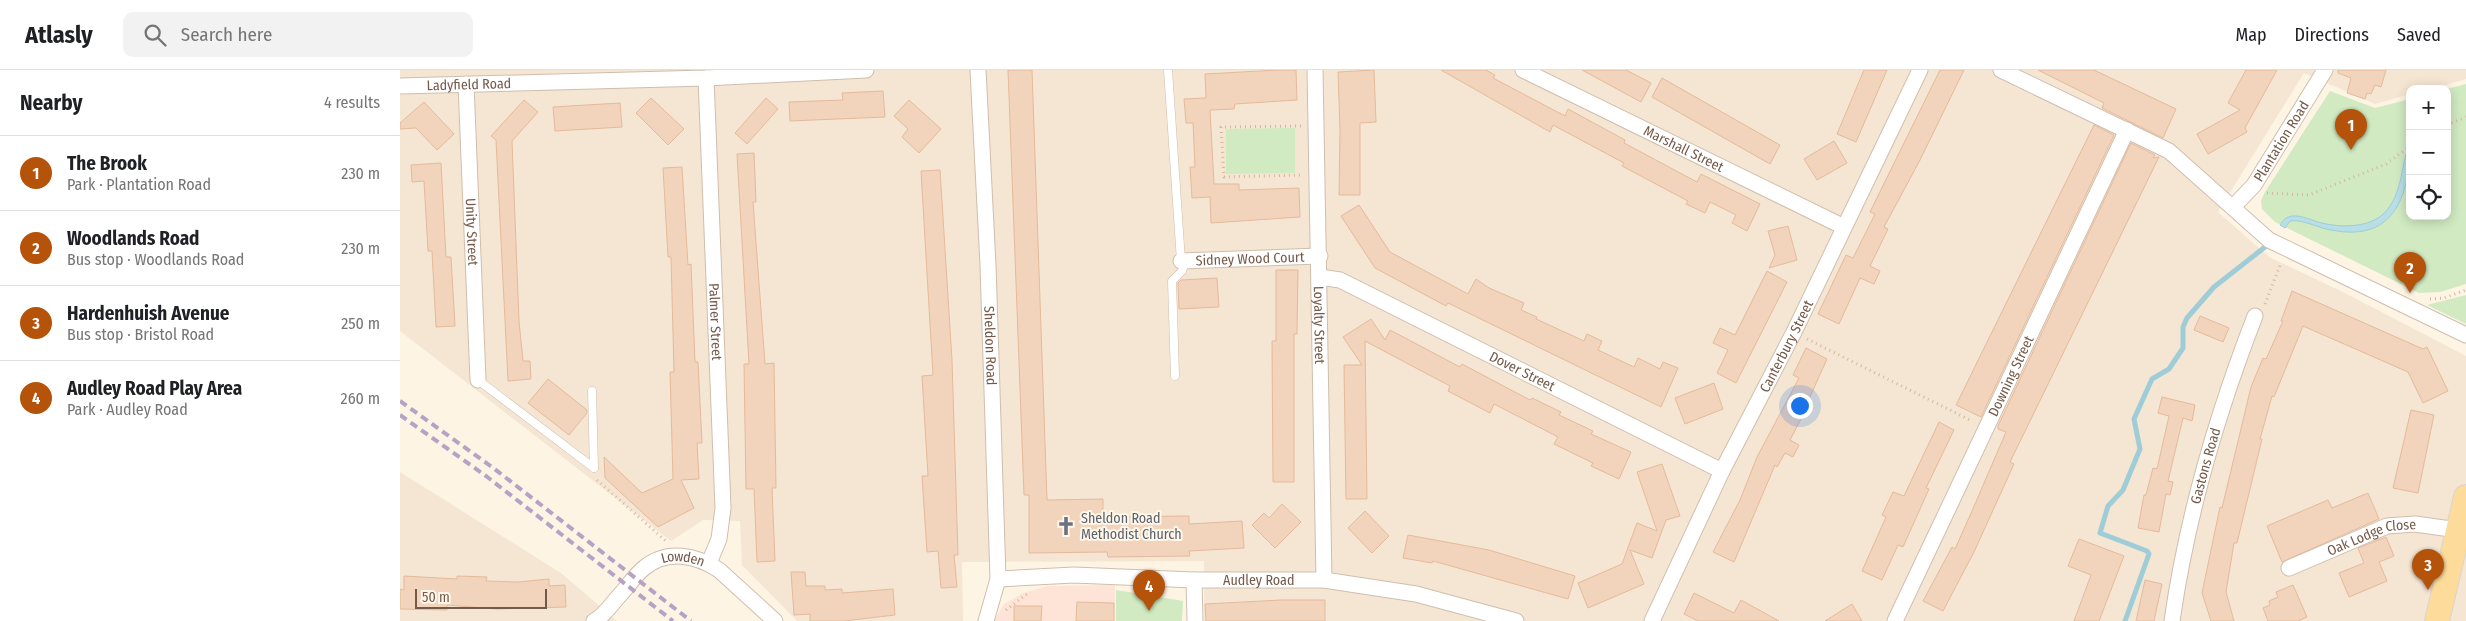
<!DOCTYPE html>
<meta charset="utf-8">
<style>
:root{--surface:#fff;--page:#f2f2f2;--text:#202124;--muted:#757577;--line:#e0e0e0;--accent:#b45309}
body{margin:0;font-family:"Fira Sans Condensed",sans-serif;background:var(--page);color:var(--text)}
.controls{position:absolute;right:15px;top:15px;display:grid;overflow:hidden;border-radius:10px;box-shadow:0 2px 12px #0003}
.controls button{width:45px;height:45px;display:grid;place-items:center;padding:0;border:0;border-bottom:1px solid var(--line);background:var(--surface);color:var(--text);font:25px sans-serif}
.scale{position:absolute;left:15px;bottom:12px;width:132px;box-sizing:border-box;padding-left:5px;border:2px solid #755a49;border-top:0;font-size:14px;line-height:18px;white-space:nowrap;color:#755a49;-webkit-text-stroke:4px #fff7ea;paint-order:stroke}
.you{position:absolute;left:1399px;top:335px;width:18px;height:18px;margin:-12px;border:4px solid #fff;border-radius:50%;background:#1a73e8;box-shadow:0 0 0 8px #1a73e833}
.badge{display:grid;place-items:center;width:32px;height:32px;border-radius:50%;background:var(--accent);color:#fff;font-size:16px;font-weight:700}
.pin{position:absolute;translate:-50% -41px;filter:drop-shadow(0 1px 2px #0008)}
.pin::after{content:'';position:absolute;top:26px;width:18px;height:15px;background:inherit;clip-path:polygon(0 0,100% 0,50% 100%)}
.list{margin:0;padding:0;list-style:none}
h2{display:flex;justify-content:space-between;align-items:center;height:65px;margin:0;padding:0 20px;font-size:21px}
h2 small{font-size:16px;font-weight:400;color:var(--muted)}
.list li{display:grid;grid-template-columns:32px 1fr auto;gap:15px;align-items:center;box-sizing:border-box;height:75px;padding:0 20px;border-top:1px solid var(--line)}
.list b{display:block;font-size:19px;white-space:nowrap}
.list p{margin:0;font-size:16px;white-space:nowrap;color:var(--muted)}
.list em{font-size:16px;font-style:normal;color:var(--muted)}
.icon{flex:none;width:28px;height:28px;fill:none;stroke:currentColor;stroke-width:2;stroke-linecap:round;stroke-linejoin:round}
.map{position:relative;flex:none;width:2066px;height:551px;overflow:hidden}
header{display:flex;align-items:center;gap:30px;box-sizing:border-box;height:70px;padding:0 25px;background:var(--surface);border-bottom:1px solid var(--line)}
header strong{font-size:24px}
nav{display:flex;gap:28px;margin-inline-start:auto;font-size:18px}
.search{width:350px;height:45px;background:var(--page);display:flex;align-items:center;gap:12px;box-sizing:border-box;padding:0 18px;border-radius:10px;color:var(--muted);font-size:19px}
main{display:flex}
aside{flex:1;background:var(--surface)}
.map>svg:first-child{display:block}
.residential{fill:#f4e6d2}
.commercial{fill:#fde4d7}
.green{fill:#d1eac2}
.water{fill:#b8dee6;stroke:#9ecdd8}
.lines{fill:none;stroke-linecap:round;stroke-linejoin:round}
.stream{stroke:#9ecdd8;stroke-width:5}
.building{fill:#f2d3bb;stroke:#e5ba9b}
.service-casing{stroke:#d0bead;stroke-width:9}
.minor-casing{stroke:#d0bead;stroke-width:17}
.primary-casing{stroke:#dbd4d0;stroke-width:26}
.path{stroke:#d7b69e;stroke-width:3;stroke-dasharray:1 4;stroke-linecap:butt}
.service{stroke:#fff;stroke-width:8}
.minor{stroke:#fff;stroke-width:15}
.primary{stroke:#fcdb9b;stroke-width:24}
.rail{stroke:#b7a2c6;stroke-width:4;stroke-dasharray:8 5;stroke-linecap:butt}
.labels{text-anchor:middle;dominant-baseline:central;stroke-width:4;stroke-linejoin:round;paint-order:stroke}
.street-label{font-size:14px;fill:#755a49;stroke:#fff7ea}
.worship-label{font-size:14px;fill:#5b616d;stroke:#fff7ea;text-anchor:start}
</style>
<header>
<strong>Atlasly</strong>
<div class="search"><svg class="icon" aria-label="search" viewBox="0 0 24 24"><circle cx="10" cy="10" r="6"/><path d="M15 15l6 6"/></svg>Search here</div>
<nav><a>Map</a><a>Directions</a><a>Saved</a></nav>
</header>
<main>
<aside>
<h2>Nearby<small>4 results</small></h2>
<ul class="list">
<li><span class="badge">1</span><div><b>The Brook</b><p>Park · Plantation Road</p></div><em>230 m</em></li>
<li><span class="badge">2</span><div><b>Woodlands Road</b><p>Bus stop · Woodlands Road</p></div><em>230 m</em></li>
<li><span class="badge">3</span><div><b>Hardenhuish Avenue</b><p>Bus stop · Bristol Road</p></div><em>250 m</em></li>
<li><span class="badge">4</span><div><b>Audley Road Play Area</b><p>Park · Audley Road</p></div><em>260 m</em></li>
</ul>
</aside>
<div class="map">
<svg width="2066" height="551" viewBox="0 0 2066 551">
<rect width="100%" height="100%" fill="#fdf4e4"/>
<g class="residential">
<path d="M0 0H2066V9L2031 19H2010V24L1975 34 1904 3 1818 142 1869 187 1943 222 2066 286V551H804V491L562 492 563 551H397L342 495 340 451 303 450 271 471 0 261Z"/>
<path d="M0 402 161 503 217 551H0Z"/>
</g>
<path class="commercial" d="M715 515V551H594L604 534 623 523 648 516Z"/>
<g class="green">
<path d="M2066 14V214L2040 222 2019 223 1875 152 1862 139 1861 131 1865 122 1930 21 1975 38 2010 29V146H2047V19Z"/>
<path d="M895 58V103L826 104V59Z"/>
<path d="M2066 225V254L2027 235Z"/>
<path d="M716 520 783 531 782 551H716Z"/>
</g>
<path class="water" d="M2010 71C2010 124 1996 173 1931 160 1918 158 1903 149 1890 151L1885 158 1880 155C1883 150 1886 147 1892 146 1902 145 1913 151 1922 153 1942 158 1973 158 1987 140 2003 121 2001 93 2010 71Z"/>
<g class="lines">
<path class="stream" d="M1725 551 1749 484 1747 481 1700 463 1708 436 1723 420 1740 379 1734 349 1752 309 1769 299 1783 278V257L1787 248 1814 217 1865 177"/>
</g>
<g class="building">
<path d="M608 0H632L647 430 703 429V447L789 446V454L842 451 844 478 789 481 790 486 708 487 707 482 629 483V425H624Z"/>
<path d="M878 0H896L897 30 835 34 834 39 810 40 814 114H839V120L899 118 900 147 811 153 810 127 792 128 790 97H795L793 53H786L784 29 806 28 805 4Z"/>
<path d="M974 0 976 52 960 53V125H939L940 60 938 2Z"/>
<path d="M1041 0H1086L1095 5 1093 8 1165 46 1168 39 1225 70 1224 73 1297 112 1301 104 1360 134 1347 161 1332 153 1336 145 1310 132 1305 143 1286 134 1288 131 1222 96 1224 93 1153 55 1150 62Z"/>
<path d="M1182 0H1226L1251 13 1241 32Z"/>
<path d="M1464 0H1487L1456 72 1437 64Z"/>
<path d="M1540 0H1564L1520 90 1484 157 1488 159 1470 196 1480 201 1474 214 1460 208 1439 254 1418 244 1446 185 1453 188 1475 144 1470 142Z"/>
<path d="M1638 0H1694L1776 39 1763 68 1702 38 1704 33Z"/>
<path d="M1846 0H1877L1845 58 1847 62 1808 84 1797 64 1840 40 1828 33Z"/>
<path d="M1938 0H1986L1981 17 1975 15 1971 24 1967 23 1965 29 1947 23 1951 8 1938 3Z"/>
<path d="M1262 8 1380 75 1370 94 1252 27Z"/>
<path d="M483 21 485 47 390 51 389 32 443 30 442 23Z"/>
<path d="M251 28 284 59 268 75 236 43Z"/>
<path d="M366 28 378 39 347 74 335 63Z"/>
<path d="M124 30 138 42 112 71 119 251 123 291H130L131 309 108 311 96 70 91 66Z"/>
<path d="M509 30 541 59 519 83 502 67 508 59 494 46Z"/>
<path d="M24 32 54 64 37 80 16 58 0 59V53Z"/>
<path d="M220 33 222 57 155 61 153 37Z"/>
<path d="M1694 55 1714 65 1581 347 1556 335Z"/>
<path d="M1434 71 1447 93 1417 110 1404 89Z"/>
<path d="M1731 73 1755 85 1753 88 1759 87 1610 392 1614 394 1574 482 1543 541 1523 531 1552 477 1555 479 1572 441 1606 362 1598 359V356Z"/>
<path d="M354 83 356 132H353L365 294 374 293 376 418H372L375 491 357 492 354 419H346L344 294H349L337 84Z"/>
<path d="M41 93 46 187H51L55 256 36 257 32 181H28L24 111 12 112 11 95Z"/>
<path d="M282 97 288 195 291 194 295 292H298L302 373H297L299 409 281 410 294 438 258 457 205 408 204 387 242 423 273 409 270 302H274L271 187H268L263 98Z"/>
<path d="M540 100 552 290 558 485H554L557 517 541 518 538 481 527 482 522 406H528L522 306 533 305 521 101Z"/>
<path d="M959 135 990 182 1068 224 1076 209 1089 218 1124 233 1121 240 1137 247 1136 249 1184 271 1187 264 1202 271 1198 280 1234 297 1238 288 1260 299 1263 292 1278 298 1261 337 1048 233 1046 236 975 198 941 146Z"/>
<path d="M1388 156 1397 190 1369 198 1375 185 1368 161Z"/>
<path d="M876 200H898L897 264H894V412H873L872 271H876Z"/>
<path d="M1367 201 1387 212 1336 313 1317 303 1328 280 1313 273 1320 258 1335 265Z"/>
<path d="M817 208 819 237 779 239 778 213 781 210Z"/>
<path d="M1892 221 2023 279 2027 277 2048 321 2023 333 2008 302 1903 256 1874 327 1872 326 1860 369H1862L1837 473H1834L1826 522 1834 551H1811L1802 523 1820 437 1822 438 1851 317 1863 288 1866 289 1883 251H1881Z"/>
<path d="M1800 246 1829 258 1823 272 1794 260Z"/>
<path d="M971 249 985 270 990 260 1060 297 1062 294 1130 330 1132 328 1161 342 1159 345 1193 361 1191 364 1231 382 1219 409 1191 396 1193 393 1154 374 1158 367 1094 334 1090 343 1048 321 1050 316 965 271 967 429H946L944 295H962L943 267Z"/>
<path d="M1406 278 1427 289 1409 329 1411 330 1390 370 1399 375 1393 387 1385 383 1377 397 1375 395 1334 492 1313 482 1340 430 1357 387 1399 308 1393 305Z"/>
<path d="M148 309 187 340V343L169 365 128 333Z"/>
<path d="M1314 313 1323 339 1285 354 1275 328Z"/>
<path d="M1762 327 1795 335 1792 351 1783 348 1768 411 1773 412 1770 425 1766 424 1759 462 1738 458 1744 425H1746L1753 398 1757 399 1769 346 1758 343Z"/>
<path d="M2011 340 2034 345 2018 423 1993 418Z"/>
<path d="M1539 352 1554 360 1526 418 1529 419 1503 477 1498 475 1482 510 1462 501 1486 447 1482 445 1493 422 1504 426Z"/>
<path d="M1262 394 1280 446 1266 450 1252 488 1230 480 1244 514 1188 538 1178 513 1222 494 1237 453 1257 461 1237 402Z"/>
<path d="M1968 423 1979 449 1882 492 1867 456 1928 430 1932 438Z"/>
<path d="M882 434 901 452 875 478 852 455 864 443 869 448Z"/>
<path d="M965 441 989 466 972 483 948 458Z"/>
<path d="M1008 465 1089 480 1175 506 1168 529 1033 491 1032 493 1003 488Z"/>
<path d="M1986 467 1994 486 1979 492 1987 511 1949 527 1939 503 1964 493 1958 478Z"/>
<path d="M1679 469 1724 486 1699 551H1674L1691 505 1668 496Z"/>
<path d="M391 502H405L406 516H425V520L442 519V523L493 519 495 545 444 551H410V544L394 545Z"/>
<path d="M4 506 57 509V506L87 507 86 511 118 512 149 509V516L165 515 166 537 97 539 47 535V540L0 539V519L4 520Z"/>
<path d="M1745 510 1762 514 1754 551H1736Z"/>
<path d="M1893 515 1907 547 1898 551H1868L1863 538 1870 535 1869 531 1878 527 1876 522Z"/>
<path d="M1294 523 1334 543 1341 530 1379 551H1298L1284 544Z"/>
<path d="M881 530H925V551H806L805 534Z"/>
<path d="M677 532 714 533V551H676Z"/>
<path d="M1452 534 1462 551H1425Z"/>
<path d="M614 536H642L641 551H614Z"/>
</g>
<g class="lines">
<g class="service-casing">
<g id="service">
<path d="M768 0 781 191"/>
<path d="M775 306 772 211 782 201 785 191"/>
<path d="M78 310 194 398"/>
<path d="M192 321 194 398"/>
</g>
</g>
<g class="minor-casing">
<g id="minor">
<path id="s1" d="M578 0 588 195 598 509 586 551"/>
<path id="s2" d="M915 0 924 510"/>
<path id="s3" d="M1123 0 1444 157"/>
<path d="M1601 0 1769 81 1869 170 2066 265"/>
<path id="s4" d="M306 8 323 438 319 469 309 493"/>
<path id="s5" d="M66 14 78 310"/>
<path id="s6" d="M0 16 306 8 466 0"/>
<path id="s7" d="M1833 137 1854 115 1925 0"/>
<path id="s8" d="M781 191 920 186"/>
<path id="s9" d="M920 207 940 210 1322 401"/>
<path id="s10" d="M1889 498 1987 456 2015 454 2058 460"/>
<path id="s11" d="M598 509 674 505 794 510H924L1016 524 1116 551"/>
<path d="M794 510 795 551"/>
<path id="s12" d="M194 551C204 546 211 535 218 527 227 518 234 506 244 498 267 479 296 485 319 500L375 551"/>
<path id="s13" d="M1252 551 1322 401 1394 262 1520 0"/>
<path id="s14" d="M1495 551 1727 60"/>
<path id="s15" d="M1772 551C1787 446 1817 344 1855 246"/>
</g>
</g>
<g class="primary-casing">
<path id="primary" d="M2037 551 2066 427"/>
</g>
<g class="path">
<path d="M2047 55 2066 47"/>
<path d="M901 56 821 57 824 107 903 105"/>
<path d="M1867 123 1909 125 1986 94 2010 76"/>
<path d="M2030 229 2044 228 2066 220"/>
<path d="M1865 234 1881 193"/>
<path d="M1407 269 1572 351"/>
<path d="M197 410 267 472"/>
<path d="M606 540 627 524"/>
</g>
<use href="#service" class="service"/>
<use href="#minor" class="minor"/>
<use href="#primary" class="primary"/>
<g class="rail">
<path d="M0 331 92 397 291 551"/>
<path d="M0 345 86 406 273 551"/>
</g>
</g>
<defs>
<g id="church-bare" transform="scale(1.5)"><path d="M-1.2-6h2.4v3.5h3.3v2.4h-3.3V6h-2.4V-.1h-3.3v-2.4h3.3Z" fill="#6b7280" stroke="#fff7ea" stroke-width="2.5" paint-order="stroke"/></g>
</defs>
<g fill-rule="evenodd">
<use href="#church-bare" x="666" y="456"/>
</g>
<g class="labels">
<g class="street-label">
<text stroke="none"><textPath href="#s6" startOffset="69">Ladyfield Road</textPath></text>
<text stroke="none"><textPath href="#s7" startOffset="82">Plantation Road</textPath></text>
<text stroke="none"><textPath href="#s3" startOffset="179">Marshall Street</textPath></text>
<text stroke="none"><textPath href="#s5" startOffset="148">Unity Street</textPath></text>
<text stroke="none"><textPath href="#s8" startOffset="69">Sidney Wood Court</textPath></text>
<text stroke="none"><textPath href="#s4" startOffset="244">Palmer Street</textPath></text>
<text stroke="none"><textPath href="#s2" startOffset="255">Loyalty Street</textPath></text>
<text stroke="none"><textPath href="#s13" startOffset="306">Canterbury Street</textPath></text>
<text stroke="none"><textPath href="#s1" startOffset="276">Sheldon Road</textPath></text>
<text stroke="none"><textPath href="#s9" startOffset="224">Dover Street</textPath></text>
<text stroke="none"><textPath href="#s14" startOffset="271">Downing Street</textPath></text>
<text stroke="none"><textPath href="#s15" startOffset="159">Gastons Road</textPath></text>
<text stroke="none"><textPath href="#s10" startOffset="89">Oak Lodge Close</textPath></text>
<text stroke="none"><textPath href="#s12" startOffset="115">Lowden</textPath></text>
<text stroke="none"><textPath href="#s11" startOffset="261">Audley Road</textPath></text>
</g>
<g class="worship-label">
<text x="681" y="448">Sheldon Road<tspan x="681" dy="16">Methodist Church</tspan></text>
</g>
</g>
</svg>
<div class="controls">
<button>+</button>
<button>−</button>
<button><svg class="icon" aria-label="locate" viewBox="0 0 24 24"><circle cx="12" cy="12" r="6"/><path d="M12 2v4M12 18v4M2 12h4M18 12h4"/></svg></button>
</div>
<div class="scale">50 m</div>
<div class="you"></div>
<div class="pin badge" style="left:1951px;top:80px">1</div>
<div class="pin badge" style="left:2010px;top:223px">2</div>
<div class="pin badge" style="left:2028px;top:520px">3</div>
<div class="pin badge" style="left:749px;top:541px">4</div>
</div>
</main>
